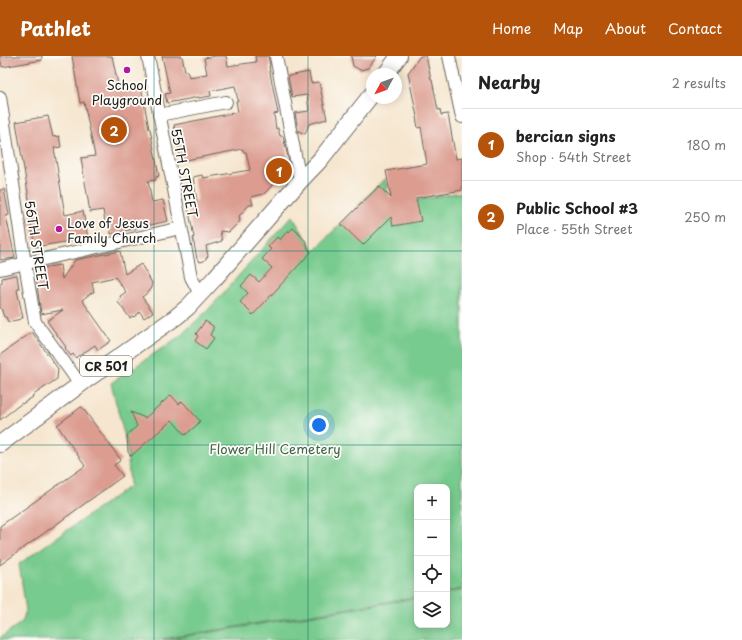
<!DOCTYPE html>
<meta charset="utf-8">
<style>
:root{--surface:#fff;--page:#f2f2f2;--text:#222;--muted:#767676;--line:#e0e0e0;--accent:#b45309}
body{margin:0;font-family:"Playpen Sans",sans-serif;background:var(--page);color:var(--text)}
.controls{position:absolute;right:12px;bottom:12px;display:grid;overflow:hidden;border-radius:8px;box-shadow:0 2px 10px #0003}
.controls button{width:36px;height:36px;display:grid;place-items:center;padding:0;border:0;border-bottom:1px solid var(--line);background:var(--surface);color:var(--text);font:20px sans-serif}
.compass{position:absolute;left:366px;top:12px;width:36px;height:36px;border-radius:50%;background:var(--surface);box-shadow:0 2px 10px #0003;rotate:229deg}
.you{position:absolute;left:319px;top:369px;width:14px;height:14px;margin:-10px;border:3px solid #fff;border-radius:50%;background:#1a73e8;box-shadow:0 0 0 6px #1a73e833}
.badge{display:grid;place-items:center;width:26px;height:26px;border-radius:50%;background:var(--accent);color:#fff;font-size:13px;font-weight:700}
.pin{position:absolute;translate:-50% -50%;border:2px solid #fff;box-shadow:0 1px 4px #0006}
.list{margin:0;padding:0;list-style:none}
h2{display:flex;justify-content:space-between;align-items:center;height:52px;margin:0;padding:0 16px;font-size:17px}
h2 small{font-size:13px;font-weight:400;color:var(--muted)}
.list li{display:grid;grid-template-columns:26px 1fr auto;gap:12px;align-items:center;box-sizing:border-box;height:72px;padding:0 16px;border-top:1px solid var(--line)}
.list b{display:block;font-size:15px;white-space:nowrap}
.list p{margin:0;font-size:13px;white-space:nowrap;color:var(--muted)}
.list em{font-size:13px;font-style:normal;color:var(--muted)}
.icon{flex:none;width:22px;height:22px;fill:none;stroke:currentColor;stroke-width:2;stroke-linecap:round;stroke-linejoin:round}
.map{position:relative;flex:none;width:462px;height:584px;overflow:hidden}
header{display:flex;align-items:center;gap:24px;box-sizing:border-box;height:56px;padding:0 20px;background:var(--accent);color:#fff}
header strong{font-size:19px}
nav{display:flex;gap:22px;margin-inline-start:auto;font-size:14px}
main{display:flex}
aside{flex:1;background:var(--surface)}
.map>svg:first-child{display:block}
.green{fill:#78cb8e;stroke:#4a7455}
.building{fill:#dc9c90}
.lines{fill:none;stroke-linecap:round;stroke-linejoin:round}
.minor-casing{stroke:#68635b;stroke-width:14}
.major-casing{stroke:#68635b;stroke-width:18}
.minor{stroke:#fff;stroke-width:12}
.major{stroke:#fff;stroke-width:16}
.grid{fill:none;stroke:#0f766e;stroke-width:1;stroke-opacity:0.55}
.poi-dot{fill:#b5179e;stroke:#fdfcf7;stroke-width:1.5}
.labels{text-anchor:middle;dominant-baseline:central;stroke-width:3.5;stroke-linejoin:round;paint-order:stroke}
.shield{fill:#fdfcf7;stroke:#605f5e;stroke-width:1}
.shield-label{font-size:12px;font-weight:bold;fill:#1c1c1c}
.poi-label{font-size:13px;fill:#1c1c1c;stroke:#fdfcf7}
.street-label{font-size:13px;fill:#1c1c1c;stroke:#fdfcf7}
.park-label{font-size:13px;fill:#41624a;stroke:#fdfcf7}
</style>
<header>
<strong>Pathlet</strong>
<nav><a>Home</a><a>Map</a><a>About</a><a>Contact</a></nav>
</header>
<main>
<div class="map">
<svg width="462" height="584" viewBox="0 0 462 584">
<rect width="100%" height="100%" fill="#fdfcf7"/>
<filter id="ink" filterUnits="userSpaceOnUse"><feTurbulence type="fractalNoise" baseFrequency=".025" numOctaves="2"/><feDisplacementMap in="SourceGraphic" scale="8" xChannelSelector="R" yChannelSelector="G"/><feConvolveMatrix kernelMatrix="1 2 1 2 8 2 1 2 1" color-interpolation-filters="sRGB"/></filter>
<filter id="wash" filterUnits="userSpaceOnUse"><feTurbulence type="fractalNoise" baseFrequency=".012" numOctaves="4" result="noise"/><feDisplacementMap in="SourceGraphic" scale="16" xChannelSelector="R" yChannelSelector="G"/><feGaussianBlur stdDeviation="0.9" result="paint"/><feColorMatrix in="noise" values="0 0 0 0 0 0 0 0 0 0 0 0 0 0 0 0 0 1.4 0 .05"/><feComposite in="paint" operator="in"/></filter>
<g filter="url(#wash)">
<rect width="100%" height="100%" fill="#f6e6cf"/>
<g class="green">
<path d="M385 122 390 150 422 143 462 136V533L447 536V431H417V541L156 584H0V582L22 566 26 554 19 508 130 430 127 390 111 327 180 280 208 254 292 160 314 195Z"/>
<path d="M462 534V584H163L417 542V569H447V537Z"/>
</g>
<g id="blocks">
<g class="building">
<path d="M0 0H42V4L2 11Z"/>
<path d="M72 0H112L119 33 138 29V30H141L149 73H150L159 120 156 121V124L148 125 152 146 163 144 168 165 111 178 110 165 105 166 103 154 90 156 81 102 95 100 84 46 80 47Z"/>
<path d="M162 0H182L185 15H187L189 21 207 18 204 2 216 0H226L228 10 256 6 255 0H268L270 10H269L271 22 278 57 274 58 276 73 278 72 280 80H283L290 110 264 138 251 141 253 149H249L239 160 240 165 229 176 220 175 222 185 206 190 208 200 204 205 200 206 197 203 193 182 194 181 187 146 197 145 193 121 202 119 203 122 250 114 246 96H243V93L181 105 174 69 238 56 236 45H238L235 30 210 35 211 40 199 42V41L167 47 165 38 170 37Z"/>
<path d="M351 0H377L368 12 360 14 353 10Z"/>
<path d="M420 0H426L431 24H432L438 54 440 53 441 59 448 58 456 103 462 102V134L416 142 421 165 393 170 391 161 363 189 341 168 379 130 391 142 386 115 427 108 421 71 418 72 416 61H417L408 17Z"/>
<path d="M309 16 311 27 319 26 327 63 309 68 305 78 298 75 295 57 309 55 307 39 292 41 288 20Z"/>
<path d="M48 60 53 81 59 80 61 91 54 92 65 159 83 155 88 182 35 191 30 164H32L29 143 16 66Z"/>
<path d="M4 133 9 159 6 160 15 202 0 204V134Z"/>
<path d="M293 172 305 184 308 190 307 191 311 196 253 259 240 246 248 237 241 230 251 219 259 226 272 212 262 203 271 193 268 191 277 181 280 184 288 174 289 176Z"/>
<path d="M120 195 125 218 141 208 152 227 150 235 142 241 153 256 144 262 140 256 134 261 133 260 130 262 117 245 121 242 120 240 126 236 115 221 92 226 94 236 91 237 82 244 111 285 98 294 95 289 79 300V299L76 302 73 298 71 300 65 292 66 291 47 265 63 254 41 258 35 213 60 209 62 223 75 204Z"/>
<path d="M15 219H17L19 233 17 234 23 262H21V263L8 266 6 261H4L1 252H0V227H2V222Z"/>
<path d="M205 265 213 270V273L210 279 214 282 206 293 195 285 198 280 196 278Z"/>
<path d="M32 276 58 313 57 323 32 340 33 341 22 348V347L0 364V299Z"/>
<path d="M171 339 179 348 182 345 200 365 198 367V368L185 379 172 364 131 400 128 396 127 379 137 370 131 356 145 362Z"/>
<path d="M81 351H82L121 404 114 409 123 420 0 509V470L85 410 57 369Z"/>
</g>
</g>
</g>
<g filter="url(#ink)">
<use href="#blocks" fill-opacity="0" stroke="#68635b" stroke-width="1"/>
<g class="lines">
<g class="minor-casing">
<g id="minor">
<path d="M148 0 191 221 200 238"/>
<path d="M276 0 300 125"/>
<path d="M449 0 462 61"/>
<path d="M0 41 25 208 35 266 80 328"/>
<path d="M159 59 226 46"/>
<path d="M0 213 181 172"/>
</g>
</g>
<g class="major-casing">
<g id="major">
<path d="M386 18 399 0"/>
<path d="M0 388 86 324 176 261 188 251 214 223 300 125 320 104 372 38"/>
</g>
</g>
<use href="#minor" class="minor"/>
<use href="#major" class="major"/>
</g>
</g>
<path class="grid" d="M154 0V584M308 0V584M0 195H462M0 389H462"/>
<g class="poi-dot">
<circle cx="127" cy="14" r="4"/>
<circle cx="59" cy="173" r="4"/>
</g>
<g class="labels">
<rect class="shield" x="80" y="300" width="52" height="20" rx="3"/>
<g class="shield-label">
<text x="106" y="310">CR 501</text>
</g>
<g class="poi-label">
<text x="127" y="28">School<tspan x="127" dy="15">Playground</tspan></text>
<text x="67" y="166" text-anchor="start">Love of Jesus<tspan x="67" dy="15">Family Church</tspan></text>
</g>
<g class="street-label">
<text transform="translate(185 117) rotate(79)">55TH STREET</text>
<text transform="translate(37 189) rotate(81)">56TH STREET</text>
</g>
<g class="park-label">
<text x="275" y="392">Flower Hill Cemetery</text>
</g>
</g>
</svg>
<div class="controls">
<button>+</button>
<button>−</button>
<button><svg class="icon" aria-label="locate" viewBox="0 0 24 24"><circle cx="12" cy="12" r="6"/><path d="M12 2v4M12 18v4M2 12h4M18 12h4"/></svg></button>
<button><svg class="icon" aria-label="layers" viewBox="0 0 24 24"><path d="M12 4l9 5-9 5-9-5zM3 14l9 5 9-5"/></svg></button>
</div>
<svg class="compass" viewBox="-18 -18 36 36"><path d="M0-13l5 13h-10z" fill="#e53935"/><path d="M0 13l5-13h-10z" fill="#767676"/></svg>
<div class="you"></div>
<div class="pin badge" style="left:279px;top:115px">1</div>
<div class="pin badge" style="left:114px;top:74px">2</div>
</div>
<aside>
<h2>Nearby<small>2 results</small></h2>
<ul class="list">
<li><span class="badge">1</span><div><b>bercian signs</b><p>Shop · 54th Street</p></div><em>180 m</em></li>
<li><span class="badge">2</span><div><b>Public School #3</b><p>Place · 55th Street</p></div><em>250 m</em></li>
</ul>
</aside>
</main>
